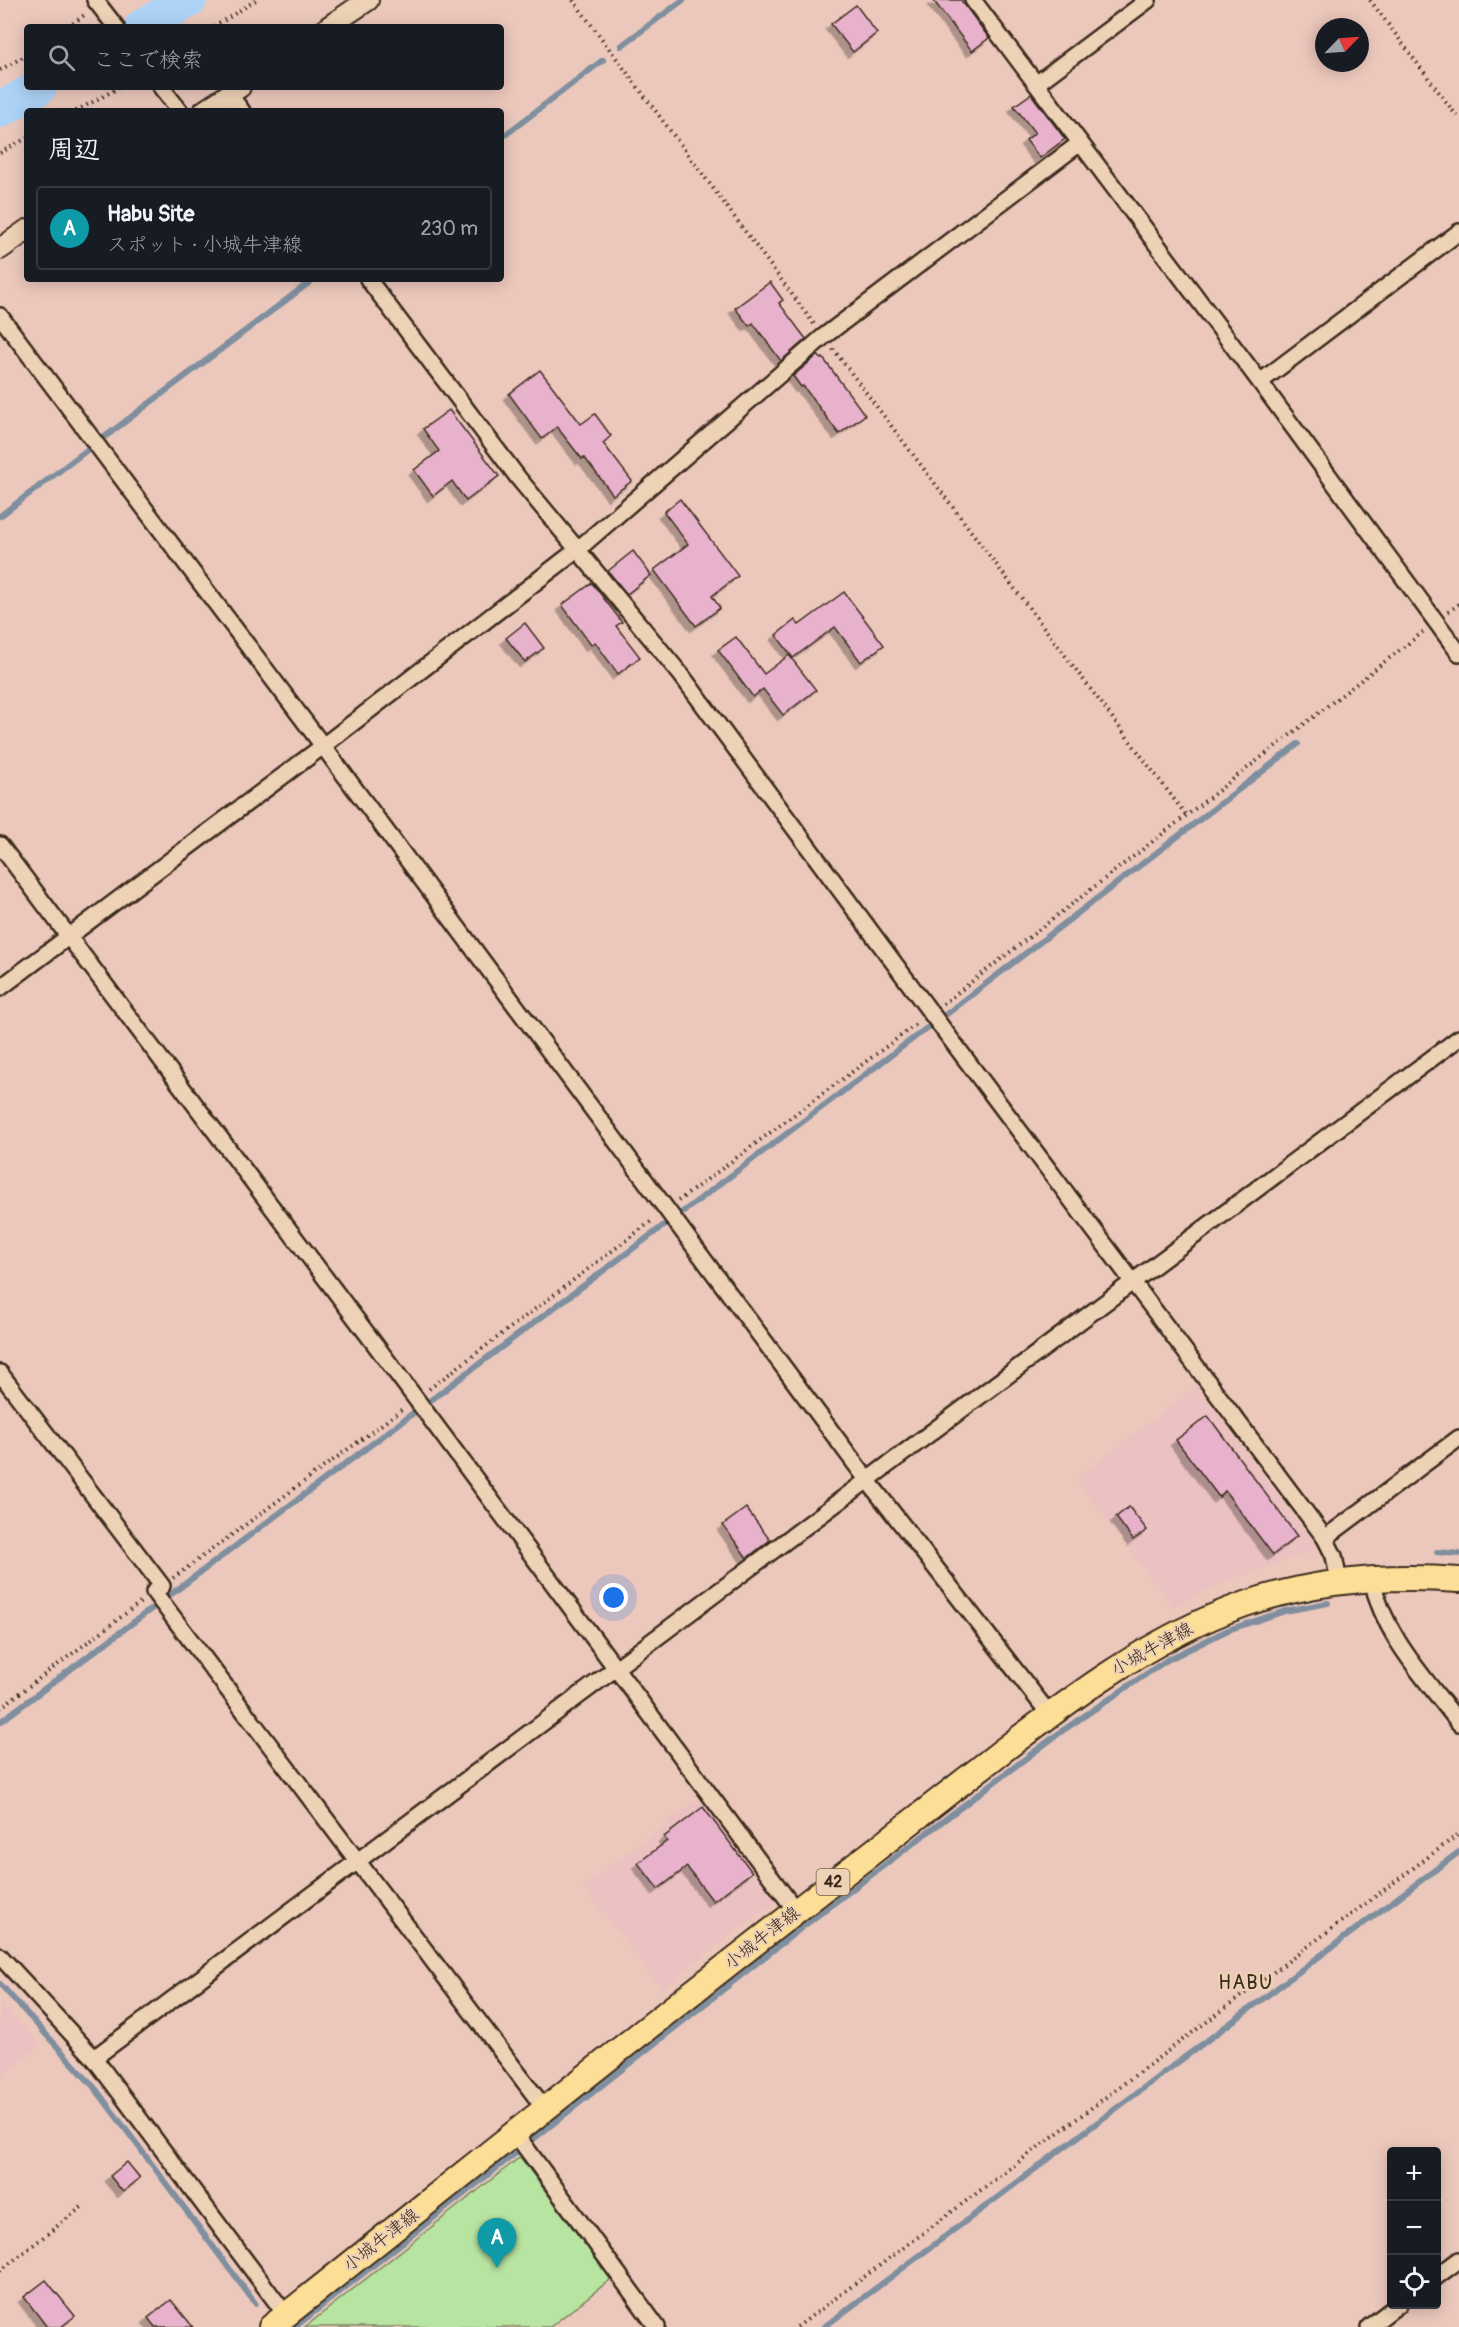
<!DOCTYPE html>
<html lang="ja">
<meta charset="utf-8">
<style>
:root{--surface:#171b24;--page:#20242c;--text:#f1f3f6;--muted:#9ea1a6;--line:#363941;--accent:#1f6fb2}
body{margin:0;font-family:Pangolin,"Klee One",sans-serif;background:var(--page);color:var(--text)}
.controls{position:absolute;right:18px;bottom:18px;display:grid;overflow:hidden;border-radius:6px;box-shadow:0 3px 15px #0003}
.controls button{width:54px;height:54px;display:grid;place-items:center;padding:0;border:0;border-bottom:2px solid var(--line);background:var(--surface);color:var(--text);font:30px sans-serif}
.compass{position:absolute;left:1315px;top:18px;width:54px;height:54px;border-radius:50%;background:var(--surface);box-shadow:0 3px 15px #0003;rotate:65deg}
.you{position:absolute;left:614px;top:1598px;width:21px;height:21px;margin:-15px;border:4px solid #fff;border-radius:50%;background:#1a73e8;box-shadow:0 0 0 9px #1a73e833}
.badge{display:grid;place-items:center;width:39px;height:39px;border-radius:50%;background:var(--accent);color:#fff;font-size:20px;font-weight:700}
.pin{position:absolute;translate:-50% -50px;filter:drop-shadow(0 2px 3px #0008)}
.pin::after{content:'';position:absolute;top:32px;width:21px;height:18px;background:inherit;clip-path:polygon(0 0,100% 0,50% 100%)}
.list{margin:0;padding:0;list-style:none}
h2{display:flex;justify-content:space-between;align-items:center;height:78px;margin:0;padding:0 24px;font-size:26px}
h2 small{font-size:20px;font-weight:400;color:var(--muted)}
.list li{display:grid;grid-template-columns:39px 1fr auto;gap:18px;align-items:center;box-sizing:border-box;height:84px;margin:0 12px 12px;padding:0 12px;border:2px solid var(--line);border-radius:6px}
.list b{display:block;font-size:22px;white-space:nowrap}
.list p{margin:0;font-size:20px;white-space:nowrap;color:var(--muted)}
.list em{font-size:20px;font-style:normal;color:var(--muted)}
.icon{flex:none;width:33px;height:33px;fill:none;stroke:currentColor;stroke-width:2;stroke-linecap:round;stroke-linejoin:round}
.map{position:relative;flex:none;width:1459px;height:2327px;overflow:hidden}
.search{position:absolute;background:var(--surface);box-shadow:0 3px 15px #0003;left:24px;top:24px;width:480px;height:66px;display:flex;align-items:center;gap:15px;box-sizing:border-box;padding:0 21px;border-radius:6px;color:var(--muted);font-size:22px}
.panel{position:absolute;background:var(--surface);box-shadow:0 3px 15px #0003;left:24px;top:108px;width:480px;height:174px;border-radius:6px}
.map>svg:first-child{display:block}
.built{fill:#ebc1c1}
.green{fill:#b8e4a2;stroke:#7a8760;stroke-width:1.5}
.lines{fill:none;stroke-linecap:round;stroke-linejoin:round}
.stream{stroke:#7f8f9f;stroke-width:6}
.river{stroke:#acd2f5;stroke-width:36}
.building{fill:#e8b2cc;stroke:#3b2a1e;stroke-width:1.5;filter:url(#shadow)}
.minor-casing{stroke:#3b2a1e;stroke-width:20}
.tertiary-casing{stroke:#3b2a1e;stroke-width:24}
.primary-casing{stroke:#3b2a1e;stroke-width:28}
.path{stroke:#3b2a1e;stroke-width:4;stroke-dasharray:1.5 4.5;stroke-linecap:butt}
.minor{stroke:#eed2b5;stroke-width:15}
.tertiary{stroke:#eed2b5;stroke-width:20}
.primary{stroke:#fdde96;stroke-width:24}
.labels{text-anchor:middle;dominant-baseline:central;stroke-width:4.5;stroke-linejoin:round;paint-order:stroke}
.shield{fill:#eed2b5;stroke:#715c4b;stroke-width:1.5}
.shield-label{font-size:16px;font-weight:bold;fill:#3b2a1e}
.street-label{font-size:18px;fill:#3b2a1e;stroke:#eed2b5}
.neighbourhood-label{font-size:20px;letter-spacing:1.5px;fill:#3b2a1e;stroke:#eed2b5}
</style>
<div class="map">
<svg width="1459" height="2327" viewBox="0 0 1459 2327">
<defs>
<filter id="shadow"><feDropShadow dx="-5.5" dy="5.5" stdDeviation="0" flood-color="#0004"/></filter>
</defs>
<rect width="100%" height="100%" fill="#ecc8bc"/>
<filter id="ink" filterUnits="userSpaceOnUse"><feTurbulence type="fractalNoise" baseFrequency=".0167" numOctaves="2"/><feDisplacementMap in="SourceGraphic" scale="12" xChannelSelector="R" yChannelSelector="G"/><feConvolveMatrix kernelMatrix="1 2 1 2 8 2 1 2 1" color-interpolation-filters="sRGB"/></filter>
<g filter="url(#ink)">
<g class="built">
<path d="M1197 1386 1318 1549 1219 1584 1174 1607 1075 1479Z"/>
<path d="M703 1795 781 1898 661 1989 583 1886Z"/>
<path d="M0 2001 40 2045 0 2079Z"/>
</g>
<path class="green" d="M520 2157 611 2279 550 2327H305Z"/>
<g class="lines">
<g class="stream">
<path d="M621 46 683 0"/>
<path d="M501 138 603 60"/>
<path d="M106 436 314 279"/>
<path d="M0 516 87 450"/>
<path d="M944 1016 1298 744"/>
<path d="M680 1214 927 1028"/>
<path d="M427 1403 667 1223"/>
<path d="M1437 1552 1459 1554"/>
<path d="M0 1722 416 1411"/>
<path d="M0 1984 95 2088 255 2303"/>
<path d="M295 2327 805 1925 1062 1731 1167 1660 1228 1630 1285 1611 1328 1603"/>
<path d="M824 2327 1459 1852"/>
</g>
<g class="river">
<path d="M142 27 189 0"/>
<path d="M0 110 39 87"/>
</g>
</g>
<g class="building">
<path d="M933 0H961L989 38 972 51Z"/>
<path d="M856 5 877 33 853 52 831 24Z"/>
<path d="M1031 94 1065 139 1040 158 1026 140 1035 133 1014 106Z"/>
<path d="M770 282 783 300 779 303 806 339 781 361 753 323 749 326 735 308Z"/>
<path d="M818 355 821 359 823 358 865 415 839 434 803 386 801 387 793 376Z"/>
<path d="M540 370 581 424 595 414 611 436 603 443 632 481 613 495 584 457 582 459 557 427 542 439 509 394Z"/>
<path d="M449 410 499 476 466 501 452 481 433 496 414 470 439 451 423 429Z"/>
<path d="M680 499 738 576 712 596 720 608 696 626 654 570 688 544 664 512Z"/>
<path d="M633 551 651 575 627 594 608 571Z"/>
<path d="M592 583 622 622 616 626 640 657 618 674 595 642 591 645 562 605Z"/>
<path d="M844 592 884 645 861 662 835 627 793 658 776 635 795 620 799 625Z"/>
<path d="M525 623 544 648 525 662 506 638Z"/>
<path d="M736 637 764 674 789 655 816 690 783 715 763 689 753 697 718 650Z"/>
<path d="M1208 1416 1297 1536 1273 1555 1225 1491 1219 1497 1176 1440Z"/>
<path d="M1129 1507 1147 1530 1133 1540 1116 1517Z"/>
<path d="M746 1508 770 1540 747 1558 723 1525Z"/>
<path d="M703 1807 752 1872 713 1901 687 1867 658 1889 638 1863 667 1841 664 1837Z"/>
<path d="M127 2162 140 2178 123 2192 110 2176Z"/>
<path d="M46 2280 75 2316 61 2327H47L24 2297Z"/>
<path d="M171 2300 193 2327H155L148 2318Z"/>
</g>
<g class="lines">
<g class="minor-casing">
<g id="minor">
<path d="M95 0 116 27"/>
<path d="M973 0 1260 382 1459 653"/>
<path d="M1036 84 1148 0"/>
<path d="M161 87 180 111"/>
<path d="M229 94 242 111"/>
<path d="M368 279 519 479 682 676 931 1013 1325 1538 1334 1556 1339 1582"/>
<path d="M0 316 323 746 868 1481 1050 1715"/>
<path d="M1260 382 1459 232"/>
<path d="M0 845 416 1399 796 1911"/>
<path d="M0 988 323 746 577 550 823 337 1080 143"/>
<path d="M0 1373 162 1586"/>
<path d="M1325 1538 1459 1438"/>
<path d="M1372 1579C1383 1635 1425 1678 1459 1723"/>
<path d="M154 1592 545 2109"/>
<path d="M0 1956 94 2058 286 2315"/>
<path d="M94 2058 1459 1038"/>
<path d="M515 2133 657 2327"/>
<path d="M1436 2277 1459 2260"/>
<path d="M1369 2327 1399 2304"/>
</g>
</g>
<g class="tertiary-casing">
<g id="tertiary">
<path d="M328 27 368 0"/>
<path d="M204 111 240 87"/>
<path d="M0 249 27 230"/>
</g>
</g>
<g class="primary-casing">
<path id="primary" d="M271 2327C470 2169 668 2009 870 1854 913 1820 957 1786 1001 1752 1068 1701 1134 1651 1212 1617 1289 1583 1376 1573 1459 1580"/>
</g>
<g class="path">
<path d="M573 0 814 324"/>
<path d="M1370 0 1459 119"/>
<path d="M68 27 87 13"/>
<path d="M214 27 256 0"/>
<path d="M0 70 27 55"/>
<path d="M76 111 120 87"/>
<path d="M0 153 27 138"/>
<path d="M833 349 1186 815"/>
<path d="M1448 612 1459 604"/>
<path d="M943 1004 1423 632"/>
<path d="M678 1201 918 1023"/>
<path d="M429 1389 653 1220"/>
<path d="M173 1578 404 1408"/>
<path d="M0 1708 141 1602"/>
<path d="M0 2271 83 2206"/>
<path d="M797 2327 1459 1834"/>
</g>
<use href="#minor" class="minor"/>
<use href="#tertiary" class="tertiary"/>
<use href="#primary" class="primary"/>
</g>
</g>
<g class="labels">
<rect class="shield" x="816.5" y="1869" width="33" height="26" rx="4.5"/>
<g class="shield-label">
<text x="833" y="1882">42</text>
</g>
<g class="street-label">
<text transform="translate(1152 1649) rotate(-29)">小城牛津線</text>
<text transform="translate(762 1938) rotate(-38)">小城牛津線</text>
<text transform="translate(381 2240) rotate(-38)">小城牛津線</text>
</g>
<g class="neighbourhood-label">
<text x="1246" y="1982">HABU</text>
</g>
</g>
</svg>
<div class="controls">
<button>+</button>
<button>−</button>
<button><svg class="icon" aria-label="locate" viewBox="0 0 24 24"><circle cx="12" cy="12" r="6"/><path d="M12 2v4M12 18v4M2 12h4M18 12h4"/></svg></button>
</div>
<svg class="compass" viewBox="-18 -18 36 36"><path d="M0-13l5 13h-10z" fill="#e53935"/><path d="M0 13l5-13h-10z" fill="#9ea1a6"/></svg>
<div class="you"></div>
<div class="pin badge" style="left:497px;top:2268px;background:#0f9aa8">A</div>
<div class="search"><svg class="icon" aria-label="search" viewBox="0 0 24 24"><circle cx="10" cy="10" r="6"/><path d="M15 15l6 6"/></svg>ここで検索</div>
<section class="panel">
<h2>周辺<small></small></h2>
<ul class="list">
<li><span class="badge" style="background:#0f9aa8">A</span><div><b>Habu Site</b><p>スポット · 小城牛津線</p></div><em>230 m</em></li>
</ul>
</section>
</div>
